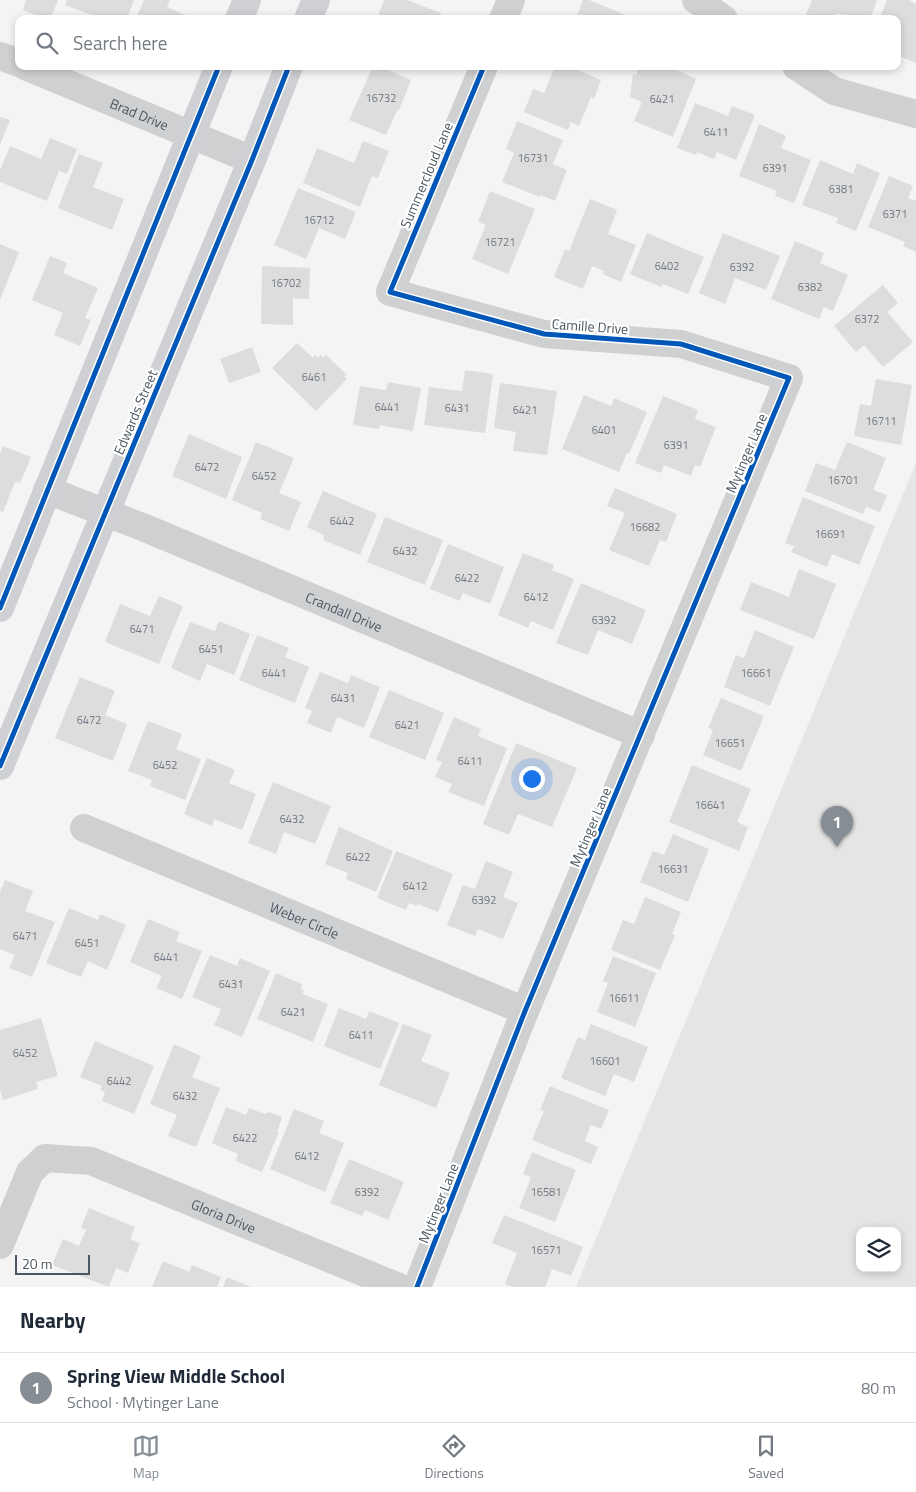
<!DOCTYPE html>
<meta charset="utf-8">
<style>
:root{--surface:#fff;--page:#f6f6f7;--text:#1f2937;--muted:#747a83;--line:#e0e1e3;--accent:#868d94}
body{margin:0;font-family:"Titillium Web",sans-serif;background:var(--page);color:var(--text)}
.controls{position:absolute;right:15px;bottom:15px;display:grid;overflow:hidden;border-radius:10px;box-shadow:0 2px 8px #0003}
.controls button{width:45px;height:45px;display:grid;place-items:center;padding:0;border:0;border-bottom:1px solid var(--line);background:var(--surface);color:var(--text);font:25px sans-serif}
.scale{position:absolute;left:15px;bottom:12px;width:75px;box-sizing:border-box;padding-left:5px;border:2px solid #4a5661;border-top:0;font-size:14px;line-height:18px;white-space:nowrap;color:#4a5661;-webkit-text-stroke:4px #fff;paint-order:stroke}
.you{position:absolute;left:531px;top:778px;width:18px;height:18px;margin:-12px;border:4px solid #fff;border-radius:50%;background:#1a73e8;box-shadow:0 0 0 8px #1a73e833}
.badge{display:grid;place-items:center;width:32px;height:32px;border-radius:50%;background:var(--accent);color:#fff;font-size:16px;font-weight:700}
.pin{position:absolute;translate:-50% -41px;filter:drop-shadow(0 1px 2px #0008)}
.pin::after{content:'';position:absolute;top:26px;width:18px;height:15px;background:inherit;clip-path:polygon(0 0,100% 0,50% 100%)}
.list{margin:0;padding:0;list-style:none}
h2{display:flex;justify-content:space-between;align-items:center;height:65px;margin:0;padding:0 20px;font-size:21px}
h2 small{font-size:16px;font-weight:400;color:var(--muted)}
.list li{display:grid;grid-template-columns:32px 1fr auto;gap:15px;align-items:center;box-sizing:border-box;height:70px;padding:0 20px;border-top:1px solid var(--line)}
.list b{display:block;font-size:19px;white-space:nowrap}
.list p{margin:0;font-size:16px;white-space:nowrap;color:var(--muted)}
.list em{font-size:16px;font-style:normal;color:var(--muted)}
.icon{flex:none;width:28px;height:28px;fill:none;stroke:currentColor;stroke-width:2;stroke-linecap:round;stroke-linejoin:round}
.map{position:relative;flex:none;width:916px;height:1287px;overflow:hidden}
.search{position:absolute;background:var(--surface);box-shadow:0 2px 8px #0003;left:15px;right:15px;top:15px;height:55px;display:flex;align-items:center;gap:12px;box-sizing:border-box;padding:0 18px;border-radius:10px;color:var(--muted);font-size:19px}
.sheet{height:135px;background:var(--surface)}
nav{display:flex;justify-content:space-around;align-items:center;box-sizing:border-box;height:70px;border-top:1px solid var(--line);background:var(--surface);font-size:14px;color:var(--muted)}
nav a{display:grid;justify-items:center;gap:2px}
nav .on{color:var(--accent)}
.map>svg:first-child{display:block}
.education{fill:#e6e5e6;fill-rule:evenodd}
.building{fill:#ddddde}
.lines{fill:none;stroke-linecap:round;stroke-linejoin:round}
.minor{stroke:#ced0d2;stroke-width:28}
.secondary{stroke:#ced0d4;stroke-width:28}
.cycleway-casing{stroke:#fff;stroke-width:8}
.cycleway{stroke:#0057b8;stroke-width:5}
.labels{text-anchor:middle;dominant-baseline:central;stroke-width:4.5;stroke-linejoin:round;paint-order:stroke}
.number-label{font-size:11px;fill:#707881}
.street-label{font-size:14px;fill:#4a5661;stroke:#fff}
</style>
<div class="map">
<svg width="916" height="1287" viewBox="0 0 916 1287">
<rect width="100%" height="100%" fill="#f4f4f4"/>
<path class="education" d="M916 463V1287H576ZM860 1231H897V1268H860Z"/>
<g class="building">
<path d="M26 0H58L50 19H45L23 10Z"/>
<path d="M67 0H134L127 19H97V17L65 5Z"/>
<path d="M144 0H170L167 7 195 19H136Z"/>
<path d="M384 0H407L441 13 439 19H377Z"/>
<path d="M583 0H589L628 16 627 19H576Z"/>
<path d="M812 0H877L870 19H852L837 13 835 19H809L805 17Z"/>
<path d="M887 0H909L916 4V63L897 55 900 44 897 43V19H879Z"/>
<path d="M373 66H378L411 80 399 110H397L386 135 349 120Z"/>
<path d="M555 66H569L601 80 594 99 591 97 579 126 571 122 568 130 524 112 533 89 544 93Z"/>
<path d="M639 66H671V67L696 79 673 137 634 121 642 102 630 97 633 74 636 75Z"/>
<path d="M695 103 728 116 732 106 755 115 736 160 717 152 714 159 697 152 696 155 677 148Z"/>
<path d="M0 117 10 120 0 145Z"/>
<path d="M517 121 563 140 553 164 567 170 555 201 541 195 540 197 502 182 514 153 506 149Z"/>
<path d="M759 124 786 136 781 148 811 160 794 203 775 196 777 191 739 176Z"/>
<path d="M50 138 77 149 67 174 59 171 47 201 0 182V170L10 146 41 159Z"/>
<path d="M363 141 389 151 378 178 372 176 360 207 303 183 317 148 354 163Z"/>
<path d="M79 154 103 163 93 187 124 199 112 230 58 208Z"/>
<path d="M820 160 853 174 857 163 880 173 856 231 836 223 838 218 802 205Z"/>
<path d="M889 176 913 186 908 198 916 201V252L903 246 905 242 868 227Z"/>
<path d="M298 188 356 212 345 239 319 228 306 259 274 245Z"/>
<path d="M490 191 535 209 508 274 472 259 486 225 478 222Z"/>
<path d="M590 199 617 210 608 234 636 245 621 282 603 274 604 271 592 266 583 289 554 277 565 249 569 251Z"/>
<path d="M647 233 704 257 688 294 663 284 661 287 630 274Z"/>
<path d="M723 233 780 256 766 290 735 278 725 304 699 293Z"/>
<path d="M795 241 824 253 820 263 848 275 833 311 824 307 819 319 771 299Z"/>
<path d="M0 244 19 252 0 300Z"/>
<path d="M50 256 67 263 63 273 98 288 85 318 91 320 80 346 54 335 63 313 32 300Z"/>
<path d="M262 266 310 268 309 299 293 298V325L261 324Z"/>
<path d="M883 285 898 303 887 312 913 342 883 367 864 345 856 352 834 326Z"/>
<path d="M297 343 313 358 315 355 318 358 321 355 323 358 326 355 347 375 344 376 347 379 316 411 272 368Z"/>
<path d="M252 347 261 372 229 383 220 359Z"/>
<path d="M465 370 493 374 485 433 424 425 429 387 462 391Z"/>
<path d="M876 379 912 385 901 445 854 436 860 404 871 406Z"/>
<path d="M388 382 421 388 413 431 380 425 379 429 353 425 360 386 386 390Z"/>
<path d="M500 383 557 391 547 455 513 451 516 432 494 428Z"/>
<path d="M584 395 611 406 614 398 647 412 629 454 627 453 619 472 562 449Z"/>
<path d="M663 396 698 410 695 419 716 427 700 467 695 465 691 476 664 465 661 473 635 463Z"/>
<path d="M189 434 242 457 226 499 172 476Z"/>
<path d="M256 442 294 458 279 493 301 502 289 531 260 519 262 513 232 500Z"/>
<path d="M847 442 886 458 873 490 887 495 880 512 866 507 863 514 805 491 816 463 835 470Z"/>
<path d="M3 446 31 457 20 483 15 482 3 512 0 511V453Z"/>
<path d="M615 488 677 514 666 542 660 540 649 566 609 550 625 513 607 506Z"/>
<path d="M323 491 377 514 360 555 323 540 324 535 307 527Z"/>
<path d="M803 497 875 526 859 565 832 554 827 567 791 552 794 546 785 543Z"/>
<path d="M385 517 443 540 425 585 367 562Z"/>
<path d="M448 544 504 567 490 604 463 593 460 601 430 589Z"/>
<path d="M523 553 554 565 552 570 574 579 553 630 531 621 528 628 498 615Z"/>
<path d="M799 569 836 584 814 639 740 610 751 582 789 597Z"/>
<path d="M581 583 646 610 632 644 598 630 588 655 556 643Z"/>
<path d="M159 596 183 606 159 664 105 642 120 604 150 616Z"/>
<path d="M219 621 250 634 234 675 207 664 200 681 171 668 190 622 215 631Z"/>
<path d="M755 630 794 647 770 706 724 687 736 655 744 658Z"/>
<path d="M257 635 289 648 285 657 309 667 295 703 239 680Z"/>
<path d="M320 672 348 683 351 675 380 687 364 728 337 717 331 733 307 723 312 711 305 708Z"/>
<path d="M80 677 115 691 105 715 127 724 113 761 55 738Z"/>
<path d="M389 690 444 713 425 760 369 737Z"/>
<path d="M721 698 764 716 741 771 703 755 713 730 708 728Z"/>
<path d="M454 717 481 729 478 736 507 748 484 806 448 792 452 784 435 777 442 762 436 760Z"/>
<path d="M148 721 182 734 176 749 201 759 185 800 150 786 152 780 128 771Z"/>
<path d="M516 743 577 768 552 827 518 814 509 835 483 824Z"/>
<path d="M207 758 235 770 229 783 256 794 242 830 214 819 212 826 184 814Z"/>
<path d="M692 765 751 789 737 822 748 827 739 851 669 822Z"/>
<path d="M273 782 331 806 315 844 284 832 276 854 248 843Z"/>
<path d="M339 827 393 851 376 892 346 879 348 873 325 864Z"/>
<path d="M673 834 709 849 688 902 640 882 653 851 664 855Z"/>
<path d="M396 851 453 874 438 912 418 904 417 906 409 903 406 910 377 898Z"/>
<path d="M486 861 513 872 503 897 518 903 503 939 478 929 475 936 447 925 463 885 475 889Z"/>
<path d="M5 880 33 891 25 911 55 922 32 977 9 968 15 955 0 949V892Z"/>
<path d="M645 897 681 912 672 934 675 935 660 970 611 950 623 920 634 924Z"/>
<path d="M69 908 98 920 100 914 126 925 107 970 88 961 81 977 46 963Z"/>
<path d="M148 919 180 932 176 941 202 951 182 999 156 988 162 976 130 962Z"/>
<path d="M210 955 237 966 240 958 270 971 242 1037 214 1025 221 1009 192 997Z"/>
<path d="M613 956 656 973 635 1027 597 1012 608 983 603 981Z"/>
<path d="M276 973 302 984 301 989 304 990 302 994 328 1004 313 1042 257 1019Z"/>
<path d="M339 1008 366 1019 369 1011 399 1023 380 1069 324 1046Z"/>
<path d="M41 1018 58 1076 36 1082 38 1089 3 1100 0 1090V1030Z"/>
<path d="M403 1024 432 1035 421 1061 450 1073 436 1108 379 1085Z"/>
<path d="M591 1024 648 1047 634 1082 614 1074 605 1096 561 1078 578 1037 585 1040Z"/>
<path d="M95 1041 154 1066 134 1114 102 1101 105 1092 100 1090 102 1086 80 1077Z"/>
<path d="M174 1044 201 1056 192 1077 220 1088 196 1147 168 1136 177 1115 150 1104Z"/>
<path d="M550 1086 609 1110 601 1129 591 1125 585 1141 598 1147 591 1164 532 1140 544 1111 540 1110Z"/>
<path d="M226 1107 246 1115 249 1108 265 1114 269 1112 282 1117 277 1132H279L262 1172 236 1161 238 1154 212 1143Z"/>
<path d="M294 1109 324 1121 319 1133 344 1143 325 1192 270 1169Z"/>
<path d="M532 1152 576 1170 555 1222 519 1208 531 1177 523 1174Z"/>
<path d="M349 1159 404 1182 388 1220 365 1210 362 1216 330 1203Z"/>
<path d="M89 1208 135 1227 130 1239 140 1243 128 1273 116 1268 109 1287 52 1265 63 1239 79 1246 86 1230 81 1228Z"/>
<path d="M504 1215 583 1247 571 1276 552 1269 545 1287H513L505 1284 517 1253 492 1243Z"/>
<path d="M163 1261 189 1272 192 1265 221 1277 217 1287H152Z"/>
<path d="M227 1277 251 1287H223Z"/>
</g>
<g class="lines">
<g class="minor">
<path d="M696 0 724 19"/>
<path d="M503 19 511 0"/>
<path d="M0 56 19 63"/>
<path id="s1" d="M25 66 252 160"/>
<path d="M796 66 834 91 916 114"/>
<path id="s2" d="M47 490 145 528 641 735"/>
<path id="s3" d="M84 828 525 1011"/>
<path id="s4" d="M0 1245 30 1172 45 1158 91 1161 399 1287"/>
<path d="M417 1287 525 1011 789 378 681 344 544 334 390 292 484 66"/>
</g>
<g class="secondary">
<path d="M239 19 247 0"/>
<path d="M308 19 316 0"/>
<path d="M0 608 219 66"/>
<path d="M0 766 252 160 289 66"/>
</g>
<g class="cycleway-casing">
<g id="cycleway">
<path d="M0 608 219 66"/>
<path d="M0 766 252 160 289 66"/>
<path d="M417 1287 525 1011 789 378 681 344 544 334 390 292 484 66"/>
</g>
</g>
<use href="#cycleway" class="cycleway"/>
</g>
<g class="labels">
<g class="number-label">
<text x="381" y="98">16732</text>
<text x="662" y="99">6421</text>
<text x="716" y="132">6411</text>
<text x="533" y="158">16731</text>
<text x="775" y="168">6391</text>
<text x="841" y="189">6381</text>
<text x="895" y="214">6371</text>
<text x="319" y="220">16712</text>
<text x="500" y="242">16721</text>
<text x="667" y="266">6402</text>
<text x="742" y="267">6392</text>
<text x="286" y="283">16702</text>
<text x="810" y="287">6382</text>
<text x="867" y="319">6372</text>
<text x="314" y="377">6461</text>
<text x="387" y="407">6441</text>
<text x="457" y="408">6431</text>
<text x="525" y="410">6421</text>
<text x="881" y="421">16711</text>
<text x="604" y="430">6401</text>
<text x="676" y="445">6391</text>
<text x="207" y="467">6472</text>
<text x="264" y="476">6452</text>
<text x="843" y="480">16701</text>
<text x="342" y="521">6442</text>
<text x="645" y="527">16682</text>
<text x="830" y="534">16691</text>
<text x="405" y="551">6432</text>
<text x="467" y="578">6422</text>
<text x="536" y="597">6412</text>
<text x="604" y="620">6392</text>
<text x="142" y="629">6471</text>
<text x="211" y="649">6451</text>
<text x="274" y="673">6441</text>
<text x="756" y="673">16661</text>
<text x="343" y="698">6431</text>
<text x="89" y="720">6472</text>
<text x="407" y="725">6421</text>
<text x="730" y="743">16651</text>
<text x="470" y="761">6411</text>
<text x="165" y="765">6452</text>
<text x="710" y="805">16641</text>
<text x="292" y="819">6432</text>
<text x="358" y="857">6422</text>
<text x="673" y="869">16631</text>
<text x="415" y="886">6412</text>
<text x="484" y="900">6392</text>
<text x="25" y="936">6471</text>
<text x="87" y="943">6451</text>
<text x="166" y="957">6441</text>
<text x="231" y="984">6431</text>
<text x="624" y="998">16611</text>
<text x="293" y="1012">6421</text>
<text x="361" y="1035">6411</text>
<text x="25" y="1053">6452</text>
<text x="605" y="1061">16601</text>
<text x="119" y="1081">6442</text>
<text x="185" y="1096">6432</text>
<text x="245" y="1138">6422</text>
<text x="307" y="1156">6412</text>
<text x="367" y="1192">6392</text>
<text x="546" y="1192">16581</text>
<text x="546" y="1250">16571</text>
</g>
<g class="street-label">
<text stroke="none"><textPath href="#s1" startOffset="124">Brad Drive</textPath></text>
<text transform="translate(426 175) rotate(-67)">Summercloud Lane</text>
<text transform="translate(590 326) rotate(4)">Camille Drive</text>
<text transform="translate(135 412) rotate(-67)">Edwards Street</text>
<text transform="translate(746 453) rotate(-67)">Mytinger Lane</text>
<text stroke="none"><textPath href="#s2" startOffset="321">Crandall Drive</textPath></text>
<text transform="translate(590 827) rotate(-67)">Mytinger Lane</text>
<text stroke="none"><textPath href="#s3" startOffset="239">Weber Circle</textPath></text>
<text transform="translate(438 1203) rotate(-68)">Mytinger Lane</text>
<text stroke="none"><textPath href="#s4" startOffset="289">Gloria Drive</textPath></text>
</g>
</g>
</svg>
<div class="controls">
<button><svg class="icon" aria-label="layers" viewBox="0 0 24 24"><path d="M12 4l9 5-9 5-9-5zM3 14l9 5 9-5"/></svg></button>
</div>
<div class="scale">20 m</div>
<div class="you"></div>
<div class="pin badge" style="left:837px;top:847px">1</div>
<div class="search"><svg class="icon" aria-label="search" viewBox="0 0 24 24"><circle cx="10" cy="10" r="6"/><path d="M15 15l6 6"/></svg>Search here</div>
</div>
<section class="sheet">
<h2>Nearby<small></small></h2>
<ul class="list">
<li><span class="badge">1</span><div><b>Spring View Middle School</b><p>School · Mytinger Lane</p></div><em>80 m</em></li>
</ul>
</section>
<nav>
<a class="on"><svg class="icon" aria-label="map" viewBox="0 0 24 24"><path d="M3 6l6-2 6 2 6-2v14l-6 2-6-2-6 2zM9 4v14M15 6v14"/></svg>Map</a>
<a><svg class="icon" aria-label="directions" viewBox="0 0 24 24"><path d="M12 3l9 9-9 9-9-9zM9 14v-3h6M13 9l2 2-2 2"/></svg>Directions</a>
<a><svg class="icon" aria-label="saved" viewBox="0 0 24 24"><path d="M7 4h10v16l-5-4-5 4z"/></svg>Saved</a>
</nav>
